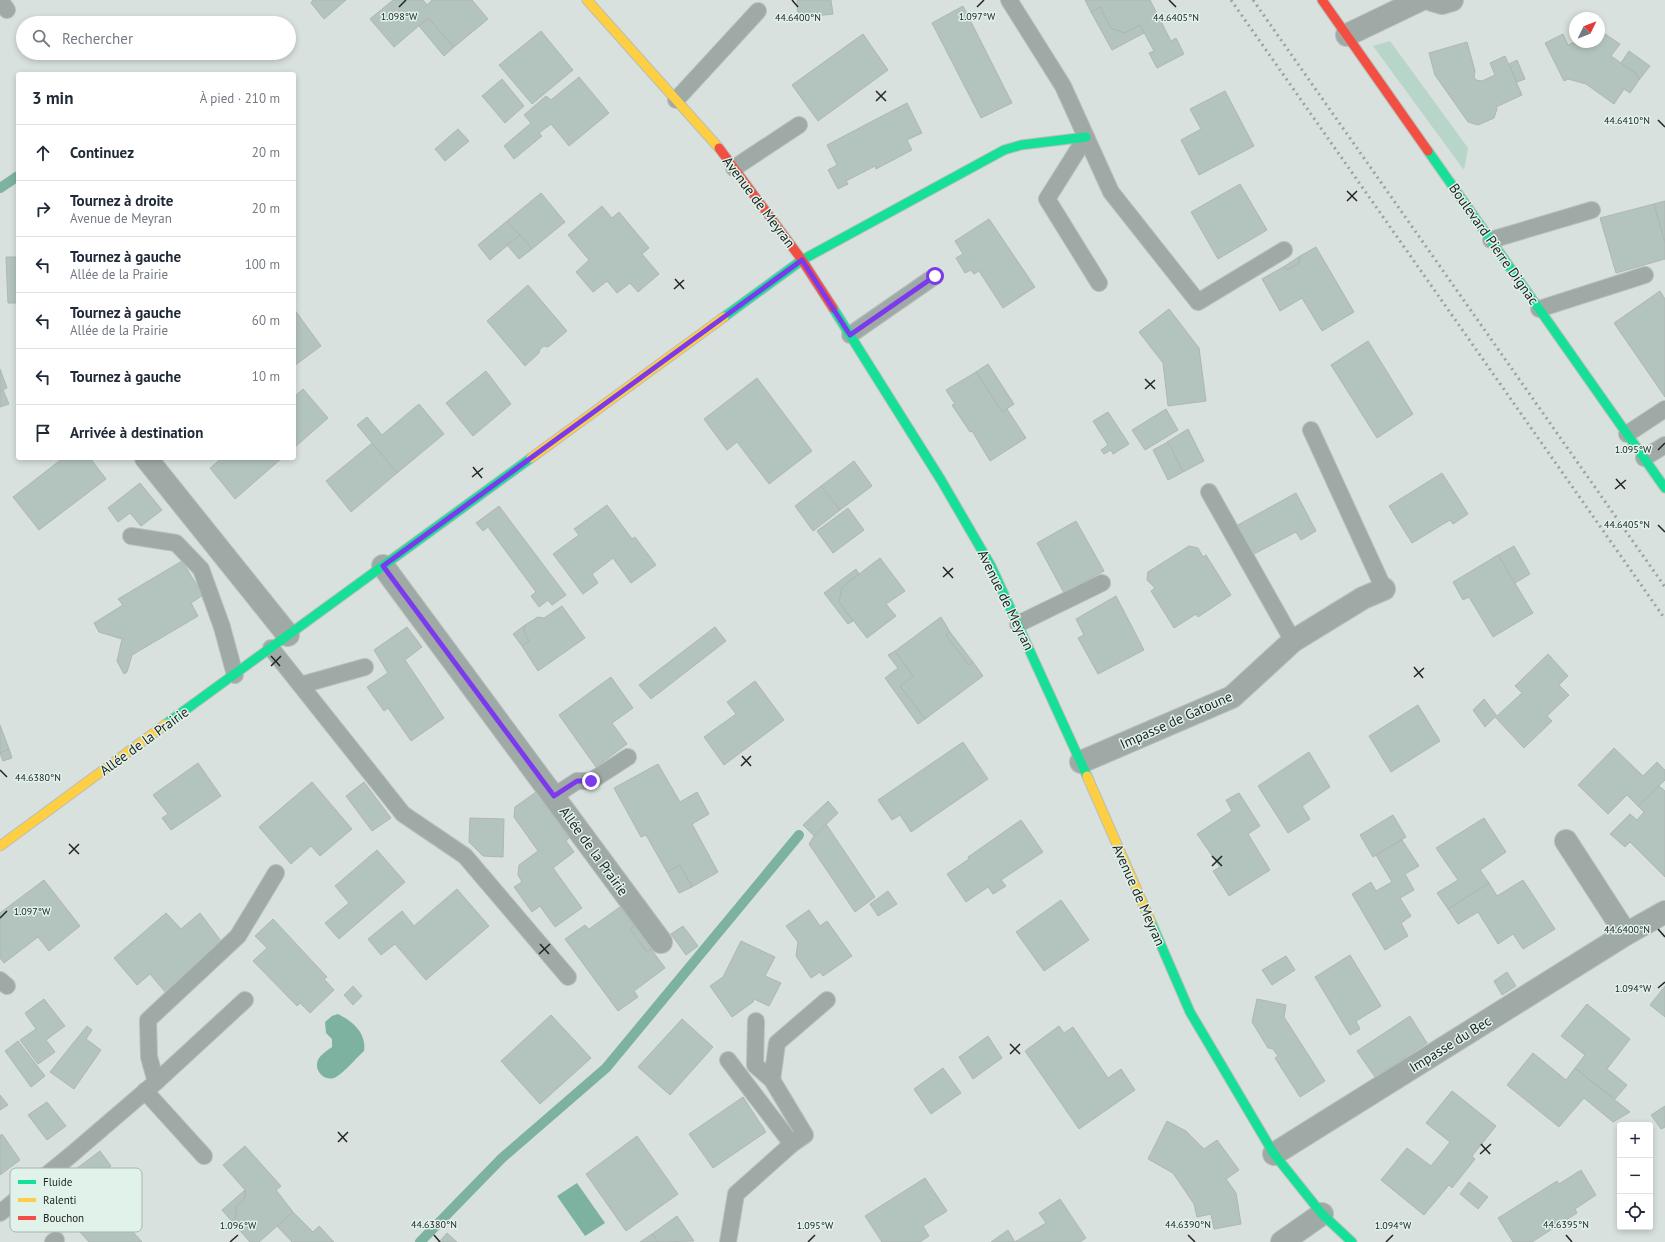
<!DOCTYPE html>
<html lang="fr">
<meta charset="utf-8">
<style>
:root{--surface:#fff;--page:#f2f2f3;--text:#1f2937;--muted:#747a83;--line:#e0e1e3}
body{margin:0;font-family:"PT Sans",sans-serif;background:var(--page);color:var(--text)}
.controls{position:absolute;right:12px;bottom:12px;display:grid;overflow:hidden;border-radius:4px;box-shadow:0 2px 6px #0003}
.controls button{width:36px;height:36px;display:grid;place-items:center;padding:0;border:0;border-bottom:1px solid var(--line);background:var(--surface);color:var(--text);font:20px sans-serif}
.compass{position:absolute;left:1569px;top:12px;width:36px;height:36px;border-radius:50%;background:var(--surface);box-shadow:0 2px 6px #0003;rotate:47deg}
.stop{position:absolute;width:12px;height:12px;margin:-9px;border:3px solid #7c3aed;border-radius:50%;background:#fff}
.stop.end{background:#7c3aed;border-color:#fff;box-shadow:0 1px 4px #0008}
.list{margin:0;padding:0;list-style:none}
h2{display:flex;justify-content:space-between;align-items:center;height:52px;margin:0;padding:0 16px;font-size:17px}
h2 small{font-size:13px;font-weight:400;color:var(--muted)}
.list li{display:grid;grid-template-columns:26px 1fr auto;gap:12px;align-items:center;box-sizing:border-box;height:56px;padding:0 16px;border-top:1px solid var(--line)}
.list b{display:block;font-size:15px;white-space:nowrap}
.list p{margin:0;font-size:13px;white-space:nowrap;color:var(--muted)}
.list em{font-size:13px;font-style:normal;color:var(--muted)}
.icon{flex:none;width:22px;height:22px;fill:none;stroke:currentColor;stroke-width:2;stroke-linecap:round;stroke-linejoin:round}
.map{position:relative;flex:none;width:1665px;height:1242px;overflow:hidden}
.search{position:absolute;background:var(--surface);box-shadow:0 2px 6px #0003;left:16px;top:16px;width:280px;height:44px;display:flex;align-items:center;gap:10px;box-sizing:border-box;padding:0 14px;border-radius:22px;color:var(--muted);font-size:15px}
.panel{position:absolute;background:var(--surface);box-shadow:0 2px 6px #0003;left:16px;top:72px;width:280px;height:388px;border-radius:4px}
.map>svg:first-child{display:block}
.green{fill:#b8d5ca}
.water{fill:#7db2a0}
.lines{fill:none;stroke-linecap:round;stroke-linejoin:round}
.stream{stroke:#7db2a0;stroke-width:10}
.building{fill:#b3c4be;stroke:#afb6b3}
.lane-casing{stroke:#b8bfbc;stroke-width:18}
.street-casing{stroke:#b8bfbc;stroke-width:24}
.fast-casing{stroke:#b8bfbc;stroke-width:11}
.slow-casing{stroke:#b8bfbc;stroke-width:11}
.jam-casing{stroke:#b8bfbc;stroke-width:11}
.lane{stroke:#9fa9a5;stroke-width:16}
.street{stroke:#9fa9a5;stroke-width:22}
.fast{stroke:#16e098;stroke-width:9}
.slow{stroke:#ffcf43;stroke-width:9}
.jam{stroke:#f24e42;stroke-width:9}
.rail{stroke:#9ba29f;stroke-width:3;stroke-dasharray:2 4;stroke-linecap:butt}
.route{stroke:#7c3aed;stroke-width:5}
.ticks{fill:none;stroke:#202623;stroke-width:1.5}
.labels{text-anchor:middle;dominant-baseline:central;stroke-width:3;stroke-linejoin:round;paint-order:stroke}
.street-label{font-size:14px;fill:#202623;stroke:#e1f2eb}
.key{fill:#e1f2eb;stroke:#a7b5af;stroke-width:1}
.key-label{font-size:11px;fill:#202623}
.ticks-label{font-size:10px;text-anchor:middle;fill:#202623;stroke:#e1f2eb;stroke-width:3;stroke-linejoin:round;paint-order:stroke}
</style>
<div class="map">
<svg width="1665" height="1242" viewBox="0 0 1665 1242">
<rect width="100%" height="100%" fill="#d8e1dd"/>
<path class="green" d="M1390 41 1468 148 1464 170 1373 46Z"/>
<g class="water">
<path d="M338 1014C352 1021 367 1033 364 1051 355 1059 346 1071 336 1077 326 1083 313 1071 318 1060 320 1055 328 1050 332 1047V1039L326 1033 325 1022 332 1016Z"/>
<path d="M577 1183 605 1223 585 1236 557 1196Z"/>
</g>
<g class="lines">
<g class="stream">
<path d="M0 188 18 176"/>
<path d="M420 1242 502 1158 606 1068 799 835"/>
</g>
</g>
<g class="building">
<path d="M313 0H346L324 19 311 3Z"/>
<path d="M393 0H423L427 5 432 0H472L488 19 454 47 428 18 394 47 370 19Z"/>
<path d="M797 0H831L833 14 798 18Z"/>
<path d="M1085 0H1150L1171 41 1176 38 1184 54 1157 68 1149 53 1154 51 1140 25 1125 33 1111 28 1100 7 1091 12Z"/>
<path d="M963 6 1012 103 981 118 932 23Z"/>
<path d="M1100 7 1111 28 1125 33 1140 25 1144 33 1112 50 1091 12Z"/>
<path d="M428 18 454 47 444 56 419 26Z"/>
<path d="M1599 30 1620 44 1611 56 1637 74 1639 80 1630 93 1624 89 1614 104 1586 84 1568 79 1564 81 1545 43 1563 34 1568 45 1575 42 1580 45 1582 42H1599Z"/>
<path d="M541 31 573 70 532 104 499 65Z"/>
<path d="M863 34 888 70 818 121 792 85Z"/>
<path d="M1467 42 1475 71 1474 77 1476 80 1482 81 1495 75 1490 63 1505 56 1522 95 1496 107 1497 109 1494 118 1478 125 1468 122 1435 75 1429 53Z"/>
<path d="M1629 51 1650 66 1639 80 1637 74 1621 63Z"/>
<path d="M1517 60 1525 79 1517 82 1509 64Z"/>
<path d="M579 77 609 113 569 146 551 124 539 133 542 136 514 159 504 146 531 123 524 115 546 96 551 100Z"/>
<path d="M502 79 524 106 505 123 482 96Z"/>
<path d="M1225 91 1254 146 1199 175 1181 140 1201 129 1190 109Z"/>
<path d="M907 103 922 133 907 140 912 150 876 169 875 166 846 181 848 184 838 189 828 170 837 165 827 145Z"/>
<path d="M458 129 469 141 445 161 435 149Z"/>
<path d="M1240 184 1267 230 1218 259 1191 212Z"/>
<path d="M541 193 565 222 532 249 507 221Z"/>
<path d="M1665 201V243L1654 204Z"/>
<path d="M1654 204 1665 243V259L1616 273 1600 218Z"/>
<path d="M602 206 612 218 619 212 649 248 642 254 659 274 638 292 630 283 617 293 607 281 593 292 576 272 589 260 568 235Z"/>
<path d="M989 219 1035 287 1003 308 979 271 974 274 971 270 965 273 956 258 963 254 955 241Z"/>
<path d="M507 221 520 235 490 260 478 245Z"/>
<path d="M520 235 532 249 519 259 507 245Z"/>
<path d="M1316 247 1354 312 1322 331 1302 298 1280 311 1262 279 1285 266 1287 270 1299 263 1300 256Z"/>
<path d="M1300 256 1299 263 1287 270 1285 266Z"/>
<path d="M6 257H18V303H8Z"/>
<path d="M528 285 567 331 548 347 544 346 540 349 539 353 525 366 487 321Z"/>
<path d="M1660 291 1665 299V397L1614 323Z"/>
<path d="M294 309 321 346 294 366Z"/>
<path d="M1169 309 1199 348 1206 401 1168 406 1163 363 1139 332Z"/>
<path d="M1368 341 1413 414 1377 438 1331 365Z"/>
<path d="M988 364 1014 404 1002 412 976 372Z"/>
<path d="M0 369 7 388 0 391Z"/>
<path d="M486 371 511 404 473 436 446 403Z"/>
<path d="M976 372 1002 412 1007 409 1026 438 990 461 972 431 970 432 952 405 955 404 946 390Z"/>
<path d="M757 378 812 451 769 484 737 442 727 450 704 419Z"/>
<path d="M303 389 328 418 294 448V397Z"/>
<path d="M3 390 9 404 0 407V391Z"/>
<path d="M419 404 444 434 397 473 357 425 367 417 382 435Z"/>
<path d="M1166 409 1178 430 1145 450 1132 430Z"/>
<path d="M1108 412 1129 444 1113 454 1111 450 1104 454 1101 450 1108 445 1093 421Z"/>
<path d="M1188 429 1204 461 1183 472 1167 442Z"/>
<path d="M1168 442 1183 472 1168 480 1153 450Z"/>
<path d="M372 443 397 473 351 512 326 481Z"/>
<path d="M63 458H90L106 479 39 530 13 497Z"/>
<path d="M222 458H282L235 499 210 468Z"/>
<path d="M854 461 872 486 840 510 821 486Z"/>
<path d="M1442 473 1468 514 1453 524 1450 520 1412 543 1389 506Z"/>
<path d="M140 483 162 510 141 526 130 513 118 522 108 508Z"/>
<path d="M821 486 840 510 813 531 795 506Z"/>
<path d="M1296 493 1316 531 1301 540 1296 532 1252 555 1236 526Z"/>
<path d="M607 505 632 539 635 537 656 565 631 583 613 558 592 574 598 583 583 594 553 554 579 535 574 529Z"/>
<path d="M499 506 566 595 552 605 548 600 539 607 531 596 536 592 488 527 483 531 476 523Z"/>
<path d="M848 508 864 530 833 553 817 531Z"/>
<path d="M1076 521 1104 571 1064 593 1037 543Z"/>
<path d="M1189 546 1198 548 1203 557 1206 555 1231 595 1198 617 1196 614 1174 628 1151 591 1155 588 1147 580 1148 572Z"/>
<path d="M1514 546 1530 574 1515 583 1498 555Z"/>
<path d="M1498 555 1533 613 1493 637 1469 597 1463 600 1453 582Z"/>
<path d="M880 558 905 591 886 604 896 616 867 638 839 602 842 587Z"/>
<path d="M182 561 203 595 191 603 198 616 132 655 127 672 124 674 117 661 122 639 99 632 94 623 123 605 118 599Z"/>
<path d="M856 569 859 574 842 587 839 602 853 621 848 624 824 593Z"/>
<path d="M1116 596 1144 650 1098 674 1078 638 1084 635 1076 619Z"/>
<path d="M562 606 585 638 538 671 522 646 529 641 524 632 525 625 538 617 544 618Z"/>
<path d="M941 617 950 632 946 635 969 665 973 662 983 676 925 719 900 686 913 676 895 651Z"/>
<path d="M525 625 524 632 529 641 522 646 513 634Z"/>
<path d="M407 627 422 647 405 660 444 718 411 741 388 708 384 711 367 687 388 673 374 650Z"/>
<path d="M715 627 726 641 651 699 639 685Z"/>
<path d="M950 632 973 662 969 665 946 635Z"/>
<path d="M895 651 913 676 900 686 925 719 918 724 885 678 898 668 888 655Z"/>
<path d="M1548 654 1568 676 1559 685 1569 695 1547 716 1552 721 1524 748 1495 717 1485 727 1473 710 1484 699 1497 716 1522 693 1515 686Z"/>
<path d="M611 677 633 708 612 723 627 744 596 767 559 715Z"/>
<path d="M755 681 784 720 724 765 704 737 736 714 727 702Z"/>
<path d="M1418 705 1440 741 1391 772 1369 736Z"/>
<path d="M0 725 9 749 0 753Z"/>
<path d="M963 742 988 779 911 832 900 815 892 820 878 800Z"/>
<path d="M1614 748 1643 776 1657 762 1665 770V780L1638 806 1627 795 1608 814 1578 785Z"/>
<path d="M9 749 12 758 3 761 0 753Z"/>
<path d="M1309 752 1330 787 1302 806 1310 819 1288 833 1258 786Z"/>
<path d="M198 763 221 796 171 830 162 818 168 814 153 795Z"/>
<path d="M658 764 680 802 697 792 709 814 692 824 718 872 692 887 680 865 667 872 646 835 641 837 614 788Z"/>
<path d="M312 782 352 829 320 856 311 846 291 864 259 827Z"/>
<path d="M364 782 391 818 372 831 346 796Z"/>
<path d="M1659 786 1665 791V877L1630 842 1625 847 1610 834 1630 814 1637 820 1644 812 1638 806Z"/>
<path d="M536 792 569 838 566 841 574 852 553 868 582 908 555 927 540 906 532 912 514 887 522 882 518 875 519 865 538 851 514 817 515 807Z"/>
<path d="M1239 793 1260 826 1248 834 1270 870 1229 896 1213 871 1220 867 1197 834 1232 811 1226 800Z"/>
<path d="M828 801 838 813 814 836 803 825Z"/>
<path d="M1393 815 1406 837 1373 857 1360 835Z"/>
<path d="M470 818 504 819 503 857 483 856 469 842Z"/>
<path d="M1484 818 1506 852 1480 870 1489 883 1448 909 1437 893 1458 880 1436 848Z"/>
<path d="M1021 820 1043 852 1001 880 1006 886 993 894 988 887 966 902 947 874 969 859 968 857Z"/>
<path d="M826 824 875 897 855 912 809 844 814 836Z"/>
<path d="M1402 840 1419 866 1405 874 1414 890 1400 898 1411 916 1401 923 1408 936 1385 950 1352 894 1371 882 1376 891 1392 882 1376 855Z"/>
<path d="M377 850 405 882 339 939 325 923 349 903 335 886Z"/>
<path d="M680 865 692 887 679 893 667 872Z"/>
<path d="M44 880 80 926 49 951 38 937 4 963 0 958V913Z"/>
<path d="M1523 880 1555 929 1523 949 1513 934 1498 944 1478 912 1458 924 1448 909 1489 883 1497 896Z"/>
<path d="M457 889 489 926 426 980 395 944 381 955 368 939 402 911 414 926Z"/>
<path d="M888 891 897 904 878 916 870 904Z"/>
<path d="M1061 900 1089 940 1044 971 1016 932Z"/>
<path d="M620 907 634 926 630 929 647 952 651 949 665 968 634 991 638 997 618 1011 565 939 585 925 589 929Z"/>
<path d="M809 910 820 926 827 921 852 956 823 976 820 972 811 978 796 956 798 942 786 926Z"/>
<path d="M166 913 181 929 200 913 221 941 167 994 150 974 137 985 114 958Z"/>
<path d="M273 919 327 977 324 979 334 990 310 1013 300 1003 297 1006 253 961 267 948 255 936Z"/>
<path d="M634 926 651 949 647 952 630 929Z"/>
<path d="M683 926 698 946 686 955 671 934Z"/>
<path d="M741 941 775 957 765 976 781 983 769 1006 754 999 753 1002 732 1017 710 986 723 977Z"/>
<path d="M1350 955 1381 1006 1356 1021 1360 1029 1350 1035 1315 977Z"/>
<path d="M1286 956 1295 970 1272 985 1262 970Z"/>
<path d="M1507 972 1516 986 1502 995 1494 981Z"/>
<path d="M353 986 362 996 353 1005 344 995Z"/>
<path d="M1665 986V1017L1650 1005Z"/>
<path d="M44 999 65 1026 46 1040 55 1052 38 1064 20 1040 36 1029 25 1013Z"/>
<path d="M1257 999 1286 1005 1284 1017 1325 1081 1300 1097 1275 1058 1278 1056 1273 1049 1268 1048 1252 1022Z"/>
<path d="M1587 1004 1630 1039 1607 1069 1627 1085 1615 1099 1575 1068 1585 1055 1561 1036Z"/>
<path d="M551 1015 591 1058 540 1104 501 1061Z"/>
<path d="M1410 1016 1427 1043 1375 1077 1357 1051Z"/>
<path d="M682 1019 713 1047 670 1095 638 1067Z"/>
<path d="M87 1026 92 1030 86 1039 101 1050 74 1089 50 1072Z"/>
<path d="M1059 1026 1064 1033 1073 1027 1108 1078 1121 1069 1135 1090 1079 1129 1025 1051Z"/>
<path d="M988 1036 1002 1058 973 1079 959 1057Z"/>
<path d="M18 1041 45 1076 31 1087 5 1051Z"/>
<path d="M1533 1053 1566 1080 1575 1068 1630 1112 1613 1122 1584 1098 1559 1127 1507 1085Z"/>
<path d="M943 1068 961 1093 931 1114 914 1089Z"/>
<path d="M1452 1091 1496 1126 1472 1156 1475 1159 1452 1188 1449 1185 1424 1215 1381 1180 1407 1148 1431 1166 1450 1142 1426 1123Z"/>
<path d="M0 1095 8 1105 0 1110Z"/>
<path d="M743 1097 766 1132 713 1168 689 1134Z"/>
<path d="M47 1102 66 1126 47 1140 28 1115Z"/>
<path d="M1665 1106V1127L1661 1129 1651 1115Z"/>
<path d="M1167 1121 1186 1131 1204 1149 1217 1140 1239 1170 1226 1179 1236 1193 1241 1224 1214 1229 1211 1214 1197 1217 1194 1204 1173 1173 1148 1159Z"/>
<path d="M2 1134 20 1160 0 1175V1136Z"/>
<path d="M637 1136 678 1194 626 1231 586 1174Z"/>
<path d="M245 1146 281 1186 276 1190 293 1212 259 1242H250L235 1225 236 1206 245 1198V1190L223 1165Z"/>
<path d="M100 1151 111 1166 88 1184 76 1169Z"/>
<path d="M1581 1170 1596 1195 1575 1209 1577 1213 1532 1242H1513L1498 1218 1557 1181 1559 1184Z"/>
<path d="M925 1178 947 1211 923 1226 929 1236 920 1242H882L865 1216Z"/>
<path d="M1469 1182 1488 1197 1478 1209 1460 1194Z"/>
<path d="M245 1190V1198L236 1206 235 1225 222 1210Z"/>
<path d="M99 1194 142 1242H89L70 1221Z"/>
<path d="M1060 1199 1086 1238 1080 1242H991L1008 1230 1015 1242 1046 1223 1039 1213Z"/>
<path d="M293 1212 313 1232 319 1226 334 1242H292L277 1226Z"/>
<path d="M677 1216 694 1241 658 1242 652 1234Z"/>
<path d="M447 1233 457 1242H439Z"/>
<path d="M652 1234 658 1242H640Z"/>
</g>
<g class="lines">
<g class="lane-casing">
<g id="lane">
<path d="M0 0 7 10"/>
<path d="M1009 0 1063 86 1111 192 1198 302 1284 250"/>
<path d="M676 100 758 11"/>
<path d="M1086 137 1047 199 1099 283"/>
<path d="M734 168 799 125"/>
<path d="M1491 240 1592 210"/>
<path d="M1539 309 1645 275"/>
<path d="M850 335 935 276"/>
<path d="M1311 430 1384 589"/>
<path d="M1627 434 1665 409"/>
<path d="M1644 458 1665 445"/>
<path d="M1209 492 1293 641"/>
<path d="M131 536 176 543 201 569 222 627 235 675"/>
<path d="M1018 624 1102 583"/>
<path d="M271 648 403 814 465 856 568 977"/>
<path d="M301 685 365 667"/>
<path d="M554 796 577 781H591L628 757"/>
<path d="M0 980 7 986"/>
<path d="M728 1060 792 1144"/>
<path d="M772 1080 777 1043 827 1000"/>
<path d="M156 1082 245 1000"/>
<path d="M145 1091 204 1156"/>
<path d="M0 1213 71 1155 156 1082 149 1057 148 1020 238 936 276 873"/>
<path d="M53 1242 56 1240"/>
<path d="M728 1242 736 1194 792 1144 805 1135 772 1080 755 1065 756 1021"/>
</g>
</g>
<g class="street-casing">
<g id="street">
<path d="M1432 0 1442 3 1452 0"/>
<path d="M1347 35 1420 0"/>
<path d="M146 458 288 635"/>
<path d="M383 566 661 942"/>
<path d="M1081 762 1232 697 1293 641 1363 598 1384 589"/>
<path d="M1566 841 1626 934"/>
<path d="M1274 1154 1626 934 1665 912"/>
<path d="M1282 1242 1322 1214"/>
</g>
</g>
<g class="fast-casing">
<g id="fast">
<path d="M1428 151 1665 488"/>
<path d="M833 308 941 480 991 566 1087 776"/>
<path d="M724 317 802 260 1004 150 1021 145 1086 137"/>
<path d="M166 724 531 458"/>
<path d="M1151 922 1190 1012 1274 1154 1322 1214 1352 1242"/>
</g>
</g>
<g class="slow-casing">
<g id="slow">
<path d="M587 0 719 148"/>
<path d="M531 458 724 317"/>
<path d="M1087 776 1151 922"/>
<path d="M0 846 166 724"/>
</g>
</g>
<g class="jam-casing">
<g id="jam">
<path d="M1322 0 1428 151"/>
<path d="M719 148 802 260 833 308"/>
</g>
</g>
<use href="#lane" class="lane"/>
<use href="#street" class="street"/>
<use href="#fast" class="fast"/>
<use href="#slow" class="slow"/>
<use href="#jam" class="jam"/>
<g class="rail">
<path d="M1231 0 1665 619"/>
<path d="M1253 0 1665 587"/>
</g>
</g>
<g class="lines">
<path class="route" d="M591 781H577L554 796 383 566 802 260 850 335 935 276"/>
</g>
<path class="ticks" d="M792 0 798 7M1169 0 1176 7M399 7 406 0M977 7 984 0M876 91 886 101M876 101 886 91M1658 120 1665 127M1347 191 1357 201M1347 201 1357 191M675 279 684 289M674 289 684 280M1145 379 1155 389M1145 389 1155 380M1658 450 1665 443M473 467 482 478M472 477 483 468M1616 479 1625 489M1615 489 1626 480M1658 525 1665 532M943 567 953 578M943 577 953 568M271 656 280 666M271 666 281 656M1414 667 1423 678M1414 677 1424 668M742 756 751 766M741 766 751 756M0 770 7 777M69 844 79 854M69 854 79 844M1212 856 1222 866M1212 866 1222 856M0 918 7 911M1658 929 1665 937M540 944 549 954M539 954 550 944M1658 988 1665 982M1010 1044 1020 1054M1010 1054 1020 1044M338 1132 347 1142M338 1142 348 1132M1481 1144 1490 1154M1480 1154 1491 1144M434 1235 440 1242M1188 1235 1195 1242M1566 1235 1572 1242M230 1242 238 1235M808 1242 815 1235M1386 1242 1393 1235"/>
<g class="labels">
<g class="street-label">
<text transform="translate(759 202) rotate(53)">Avenue de Meyran</text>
<text transform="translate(1494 244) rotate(55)">Boulevard Pierre Dignac</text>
<text transform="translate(1006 600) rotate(64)">Avenue de Meyran</text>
<text transform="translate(1176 720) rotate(-24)">Impasse de Gatoune</text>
<text transform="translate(144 741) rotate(-36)">Allée de la Prairie</text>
<text transform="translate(594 851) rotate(54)">Allée de la Prairie</text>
<text transform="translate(1139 895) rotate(66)">Avenue de Meyran</text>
<text transform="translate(1450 1044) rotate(-32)">Impasse du Bec</text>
</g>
</g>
<rect x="10" y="1168" width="132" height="64" rx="6" class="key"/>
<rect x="18" y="1180" width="18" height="4" fill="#16e098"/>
<rect x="18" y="1198" width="18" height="4" fill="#ffcf43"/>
<rect x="18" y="1216" width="18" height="4" fill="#f24e42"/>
<g class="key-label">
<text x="43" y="1186">Fluide</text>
<text x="43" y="1204">Ralenti</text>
<text x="43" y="1222">Bouchon</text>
</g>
<g class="ticks-label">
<text x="399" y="20">1.098°W</text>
<text x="977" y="20">1.097°W</text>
<text x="1176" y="21">44.6405°N</text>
<text x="798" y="21">44.6400°N</text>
<text x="1627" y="124">44.6410°N</text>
<text x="1633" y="453">1.095°W</text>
<text x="1627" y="528">44.6405°N</text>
<text x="38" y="781">44.6380°N</text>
<text x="32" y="915">1.097°W</text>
<text x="1627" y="933">44.6400°N</text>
<text x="1633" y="992">1.094°W</text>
<text x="434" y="1228">44.6380°N</text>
<text x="1188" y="1228">44.6390°N</text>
<text x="1566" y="1228">44.6395°N</text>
<text x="238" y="1229">1.096°W</text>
<text x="815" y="1229">1.095°W</text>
<text x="1393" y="1229">1.094°W</text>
</g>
</svg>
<div class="controls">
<button>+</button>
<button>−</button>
<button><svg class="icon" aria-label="locate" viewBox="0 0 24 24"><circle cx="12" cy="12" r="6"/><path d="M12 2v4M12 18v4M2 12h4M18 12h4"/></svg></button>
</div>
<svg class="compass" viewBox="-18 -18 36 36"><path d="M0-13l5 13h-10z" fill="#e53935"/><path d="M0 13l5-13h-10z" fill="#747a83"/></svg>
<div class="stop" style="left:935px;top:276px"></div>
<div class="stop end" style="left:591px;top:781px"></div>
<div class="search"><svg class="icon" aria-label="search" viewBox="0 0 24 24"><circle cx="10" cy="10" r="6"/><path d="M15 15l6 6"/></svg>Rechercher</div>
<section class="panel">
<h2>3 min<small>À pied · 210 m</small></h2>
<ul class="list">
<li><svg class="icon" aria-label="ahead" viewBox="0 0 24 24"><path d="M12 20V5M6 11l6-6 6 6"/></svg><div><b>Continuez</b></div><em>20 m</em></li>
<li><svg class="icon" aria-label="right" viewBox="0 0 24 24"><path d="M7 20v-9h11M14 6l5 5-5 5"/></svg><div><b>Tournez à droite</b><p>Avenue de Meyran</p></div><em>20 m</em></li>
<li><svg class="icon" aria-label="left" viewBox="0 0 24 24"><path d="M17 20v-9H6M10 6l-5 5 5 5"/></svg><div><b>Tournez à gauche</b><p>Allée de la Prairie</p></div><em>100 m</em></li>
<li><svg class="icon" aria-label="left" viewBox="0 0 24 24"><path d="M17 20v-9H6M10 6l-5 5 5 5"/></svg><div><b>Tournez à gauche</b><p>Allée de la Prairie</p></div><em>60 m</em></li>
<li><svg class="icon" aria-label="left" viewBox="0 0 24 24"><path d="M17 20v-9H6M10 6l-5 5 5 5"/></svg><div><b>Tournez à gauche</b></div><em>10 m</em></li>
<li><svg class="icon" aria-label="arrive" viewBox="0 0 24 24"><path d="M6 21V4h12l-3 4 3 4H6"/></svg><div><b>Arrivée à destination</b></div></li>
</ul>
</section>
</div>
